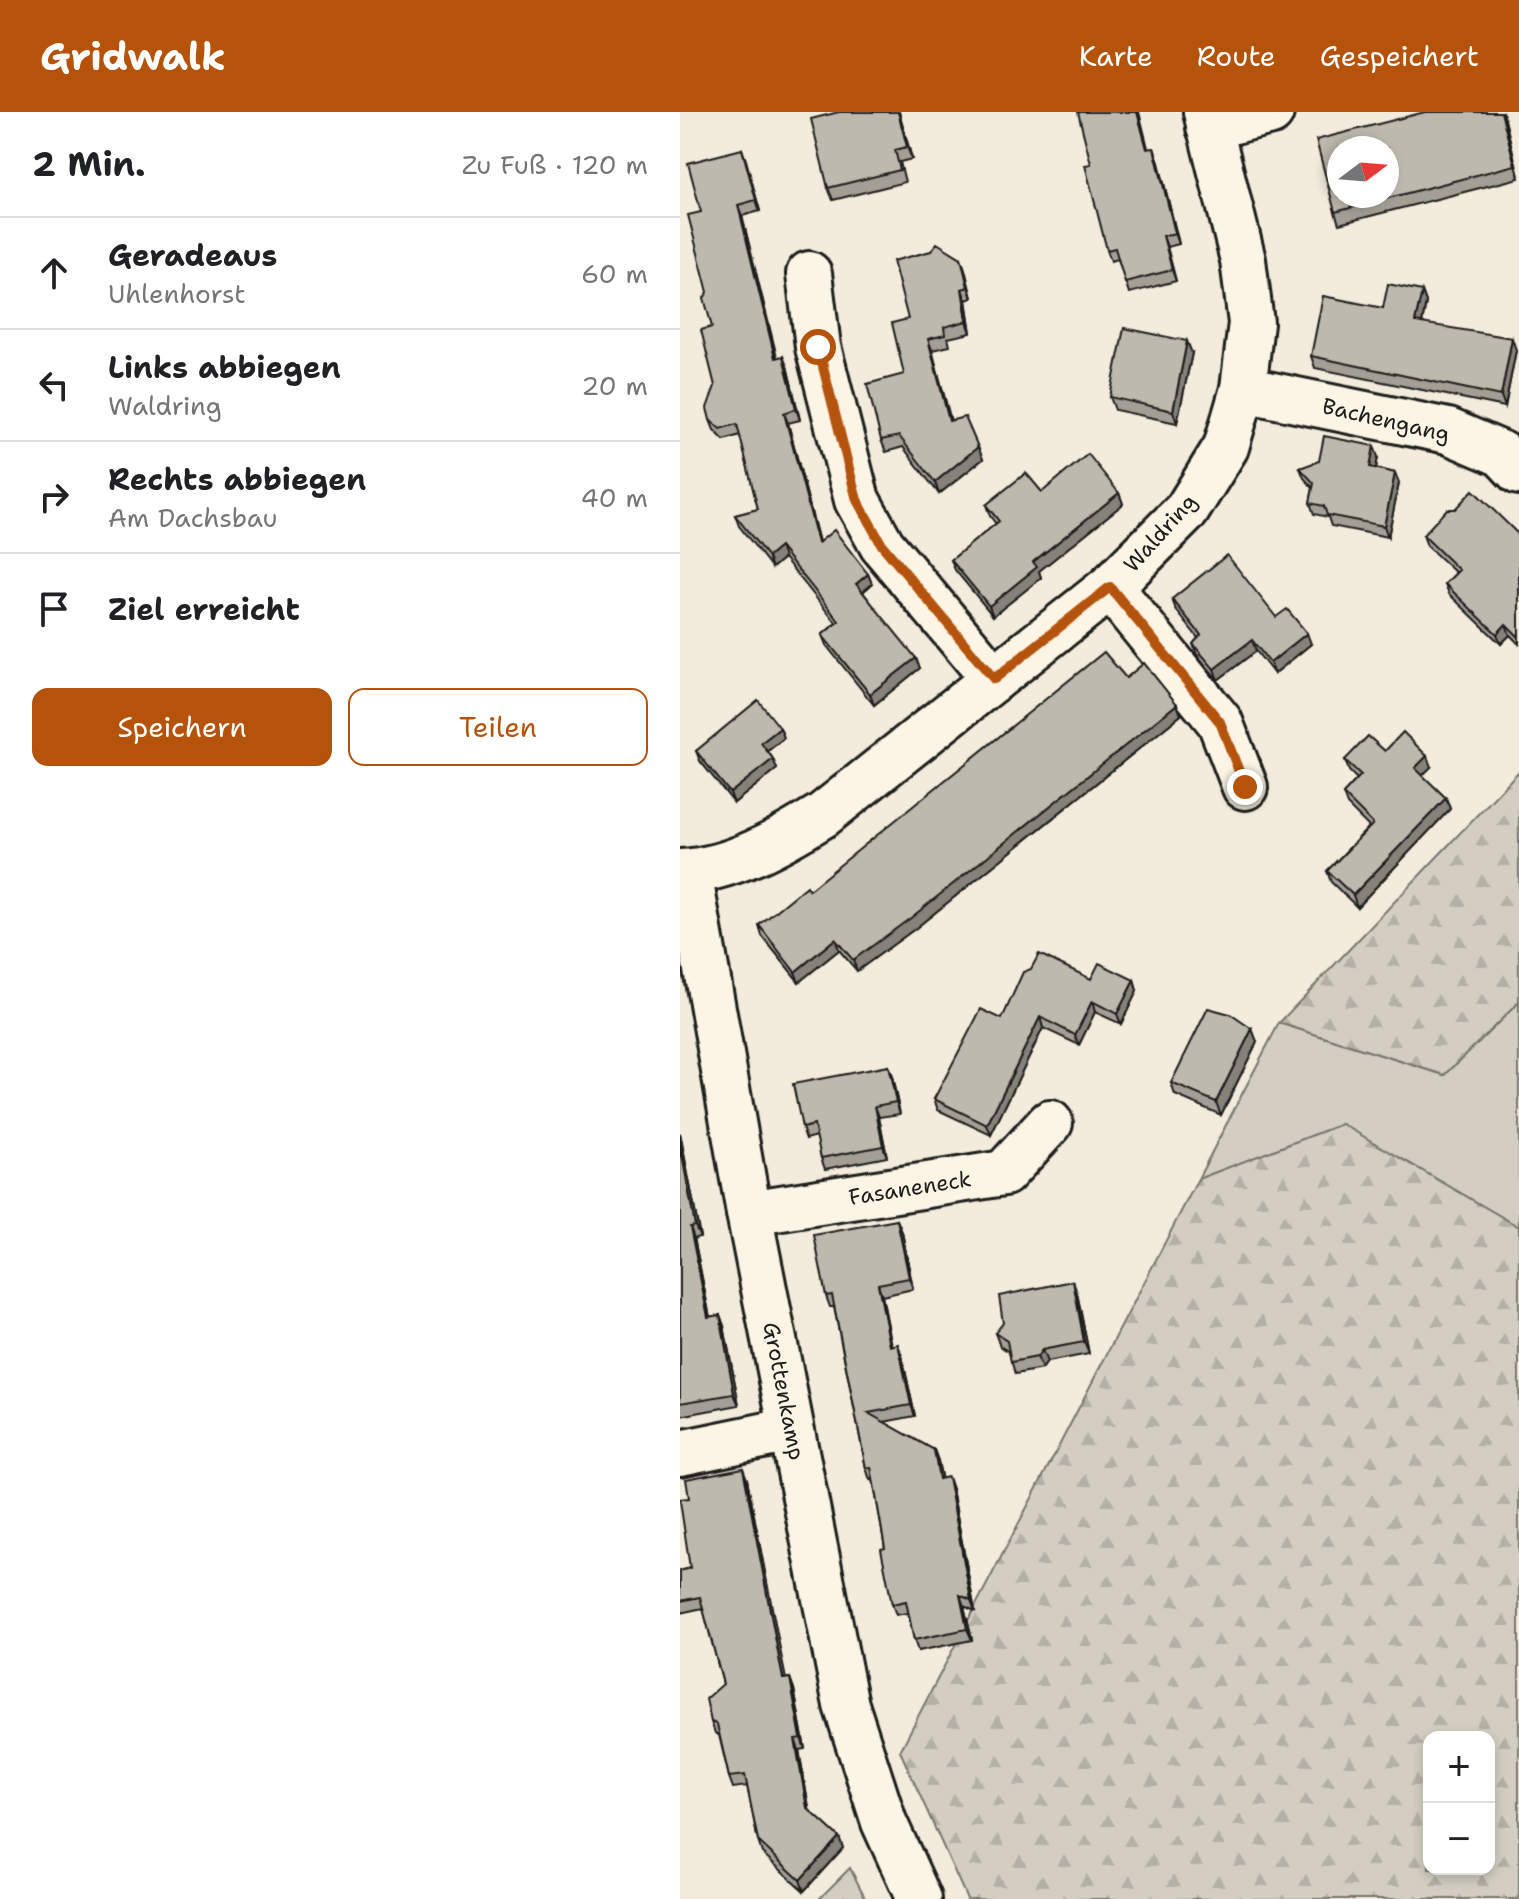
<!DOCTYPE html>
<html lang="de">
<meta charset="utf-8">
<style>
:root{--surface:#fff;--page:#f2f2f2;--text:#202124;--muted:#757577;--line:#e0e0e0;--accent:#b45309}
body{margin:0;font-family:"Shantell Sans",sans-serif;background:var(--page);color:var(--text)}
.controls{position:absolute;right:24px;bottom:24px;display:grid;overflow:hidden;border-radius:16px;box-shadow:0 4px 12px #0003}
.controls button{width:72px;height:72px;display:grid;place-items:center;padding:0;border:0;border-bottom:2px solid var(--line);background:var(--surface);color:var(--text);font:40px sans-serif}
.compass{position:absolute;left:647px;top:24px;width:72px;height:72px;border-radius:50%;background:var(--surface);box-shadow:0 4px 12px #0003;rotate:74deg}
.stop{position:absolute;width:24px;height:24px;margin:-18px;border:6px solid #b45309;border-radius:50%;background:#fff}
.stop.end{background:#b45309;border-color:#fff;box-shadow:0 2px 8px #0008}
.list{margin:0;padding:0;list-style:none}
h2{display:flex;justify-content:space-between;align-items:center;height:104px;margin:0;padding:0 32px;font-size:34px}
h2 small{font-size:26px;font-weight:400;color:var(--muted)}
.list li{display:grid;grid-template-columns:52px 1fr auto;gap:24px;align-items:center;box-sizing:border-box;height:112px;padding:0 32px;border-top:2px solid var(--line)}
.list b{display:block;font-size:30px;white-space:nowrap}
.list p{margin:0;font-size:26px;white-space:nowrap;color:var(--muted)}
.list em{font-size:26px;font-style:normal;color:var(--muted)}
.actions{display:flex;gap:16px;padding:24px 32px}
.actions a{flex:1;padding:18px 0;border:2px solid var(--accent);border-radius:16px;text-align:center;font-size:28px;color:var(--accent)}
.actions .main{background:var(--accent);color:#fff}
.icon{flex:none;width:44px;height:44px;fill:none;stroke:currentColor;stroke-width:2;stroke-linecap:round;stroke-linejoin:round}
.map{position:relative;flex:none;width:839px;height:1787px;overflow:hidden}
header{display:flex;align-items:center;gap:48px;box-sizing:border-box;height:112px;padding:0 40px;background:var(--accent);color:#fff}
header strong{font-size:38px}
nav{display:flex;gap:44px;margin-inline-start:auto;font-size:28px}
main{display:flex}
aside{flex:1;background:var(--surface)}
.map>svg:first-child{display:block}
.grass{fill:#d3cec1;stroke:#78756e;stroke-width:2}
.forest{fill:url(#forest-firs);stroke:#78756e;stroke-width:2;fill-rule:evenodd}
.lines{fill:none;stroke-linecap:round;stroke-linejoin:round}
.minor-casing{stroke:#1c1c1c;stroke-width:50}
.minor{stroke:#fcf5e5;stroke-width:44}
.wall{fill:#a39f96;stroke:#1c1c1c;stroke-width:2}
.shaded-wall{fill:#85827a;stroke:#1c1c1c;stroke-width:2}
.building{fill:#beb9ae;stroke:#1c1c1c;stroke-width:2;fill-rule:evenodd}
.route{stroke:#b45309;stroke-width:10}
.labels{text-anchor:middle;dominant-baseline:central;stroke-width:6;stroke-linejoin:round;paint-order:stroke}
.street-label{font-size:22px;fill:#1c1c1c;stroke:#fcf5e5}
</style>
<header>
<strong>Gridwalk</strong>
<nav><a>Karte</a><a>Route</a><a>Gespeichert</a></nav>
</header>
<main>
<aside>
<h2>2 Min.<small>Zu Fuß · 120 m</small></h2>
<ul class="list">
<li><svg class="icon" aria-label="ahead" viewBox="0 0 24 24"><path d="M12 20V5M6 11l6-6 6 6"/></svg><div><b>Geradeaus</b><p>Uhlenhorst</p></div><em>60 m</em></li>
<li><svg class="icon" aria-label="left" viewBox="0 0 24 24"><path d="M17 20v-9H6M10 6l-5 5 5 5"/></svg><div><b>Links abbiegen</b><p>Waldring</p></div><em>20 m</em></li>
<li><svg class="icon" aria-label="right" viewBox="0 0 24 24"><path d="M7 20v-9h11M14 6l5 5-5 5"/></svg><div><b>Rechts abbiegen</b><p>Am Dachsbau</p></div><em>40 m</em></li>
<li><svg class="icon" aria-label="arrive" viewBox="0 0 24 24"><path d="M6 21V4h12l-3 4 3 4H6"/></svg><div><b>Ziel erreicht</b></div></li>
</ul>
<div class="actions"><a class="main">Speichern</a><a>Teilen</a></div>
</aside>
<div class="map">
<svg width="839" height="1787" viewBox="0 0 839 1787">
<defs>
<pattern id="forest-firs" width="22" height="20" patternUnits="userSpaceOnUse" patternTransform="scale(2)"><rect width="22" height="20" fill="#d3cec1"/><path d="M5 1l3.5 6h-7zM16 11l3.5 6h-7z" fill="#b5b0a5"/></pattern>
</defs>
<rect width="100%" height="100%" fill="#f3ecdd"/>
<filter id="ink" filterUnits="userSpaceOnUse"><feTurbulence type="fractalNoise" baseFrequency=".0125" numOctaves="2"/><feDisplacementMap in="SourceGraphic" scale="16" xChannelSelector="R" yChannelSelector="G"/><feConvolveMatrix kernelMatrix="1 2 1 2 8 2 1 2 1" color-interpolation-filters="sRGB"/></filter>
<g filter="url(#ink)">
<path class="grass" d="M839 890V1115L662 1012 518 1067 599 911 765 963Z"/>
<g class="forest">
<path d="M839 659V890L765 963 599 911Z"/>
<path d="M662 1012 839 1115V1787H287L220 1639 518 1067ZM749 1625H809V1757H749Z"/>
<path d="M170 1756 186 1787H139Z"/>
</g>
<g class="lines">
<g class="minor-casing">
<g id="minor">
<path d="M529 15 591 0"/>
<path d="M129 162 138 235 177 388 202 433 314 567"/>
<path d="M563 277 768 319 822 342 839 360"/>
<path d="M430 475 540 610 565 675"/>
<path d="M0 760C51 758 101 729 143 703L430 475 507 398 546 335 563 277 571 211 563 148 526 0"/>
<path d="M9 760 69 1101 166 1593 204 1710 239 1787"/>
<path d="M69 1101 324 1061 370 1011"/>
<path d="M0 1341 111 1318"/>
</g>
</g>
<use href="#minor" class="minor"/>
</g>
<g class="wall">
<path d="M219 0 232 47 220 50 225 70 153 88 148 76Z"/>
<path d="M823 0 839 66 659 112 655 100Z"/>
<path d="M474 36 478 47 499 132 487 135 496 169 449 181 438 147 431 149 427 138 468 37Z"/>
<path d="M62 37 80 99 62 104 97 245 107 254 120 308 108 311 139 430 188 462 192 472 183 480 240 556 194 593 146 533 142 523 156 511 104 446 92 456 59 414 55 403 78 397 60 323 44 328 34 318 30 308 35 274 32 215 21 100Z"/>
<path d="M281 146 292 186 286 188 291 221 268 226 270 234 252 238 270 308 303 347 259 382 223 335 206 340 201 328 224 262 228 207Z"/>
<path d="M742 179 746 190 742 212 836 238 825 295 635 256 631 244 703 196Z"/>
<path d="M512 241 497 311 435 298 430 285Z"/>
<path d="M698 345 696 356 715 361 719 371 708 425 651 414 648 405 634 402 630 391 633 376 624 366 620 356Z"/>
<path d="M362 380 439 381 443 392 359 459 361 466 313 504 275 458 271 448 316 412 310 404 306 393Z"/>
<path d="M743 423H839V532L830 523 821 532 769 482 765 472 776 461 747 434Z"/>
<path d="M492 487 596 505 631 532 594 562 576 539 538 568 517 543 513 532 518 526 496 498Z"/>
<path d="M446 566 501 603 236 816 177 859 159 838 119 870 82 824 79 813 129 778Z"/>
<path d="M100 616 104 626 88 639 93 647 97 657 54 691 20 649 16 639Z"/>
<path d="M705 639 751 655 742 663 766 686 770 697 677 795 651 770 647 759 689 715 667 693 663 682 677 667 669 659 665 648Z"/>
<path d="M411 867 454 868 457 879 441 912 415 900 399 933 363 916 311 1023 258 998 254 987 322 907Z"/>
<path d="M572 917 577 930 541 1003 495 983 491 971Z"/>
<path d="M208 954 212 965 220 1002 199 1005 207 1045 145 1057 141 1046 137 1024 126 1027 122 1016Z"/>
<path d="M0 1021 20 1125 14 1126 30 1205 40 1203 44 1214 59 1293 0 1304Z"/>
<path d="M217 1108 222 1120 233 1177 202 1184 212 1234 222 1244 235 1304 204 1310 254 1338 258 1349 261 1366 272 1377 295 1499 284 1494 292 1528 238 1539 234 1528 228 1501 216 1503 212 1492 205 1436 193 1367 190 1368 186 1356 154 1195H150L146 1184Z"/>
<path d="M397 1181 409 1242 367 1250 362 1257 335 1262 329 1240 320 1234 315 1221Z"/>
<path d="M67 1367 105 1567 110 1566 114 1577 125 1637 119 1638 129 1698 159 1725 163 1736 124 1779 82 1741 78 1729 67 1674 53 1676 49 1665 39 1623 35 1621 31 1610 43 1572 23 1496 0 1501V1459L10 1456 9 1386Z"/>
</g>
<g class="shaded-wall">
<path d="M218 0H219L232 47 227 35Z"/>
<path d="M457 0H459L471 48 467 37Z"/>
<path d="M821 0H823L839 64 835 53Z"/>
<path d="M474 36 478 47 499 132 495 121Z"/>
<path d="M62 37 66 48 80 99 76 88Z"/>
<path d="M58 93 62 104 99 256 95 246Z"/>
<path d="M483 124 487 135 496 169 492 158Z"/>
<path d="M281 146 285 157 292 186 288 175Z"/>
<path d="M282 177 286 188 291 221 287 209Z"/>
<path d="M742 179 746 190 740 222 735 210Z"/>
<path d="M832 226 836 238 825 295 821 284Z"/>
<path d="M248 227 252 238 274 320 269 309Z"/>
<path d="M507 229 512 241 497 311 493 299Z"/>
<path d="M103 244 107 254 120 308 116 297Z"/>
<path d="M104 301 108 311 142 442 138 431Z"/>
<path d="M694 334 698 345 694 366 690 355Z"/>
<path d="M298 335 303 347 259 382 255 370Z"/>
<path d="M715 361 719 371 708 425 704 414Z"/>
<path d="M439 381 443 392 359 459 361 466 313 504 309 494 353 450Z"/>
<path d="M100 435 104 446 92 456 88 445Z"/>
<path d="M188 462 192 472 180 482 176 472Z"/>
<path d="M826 512 830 523 821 532 817 522Z"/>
<path d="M627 521 631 532 594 562 590 551Z"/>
<path d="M572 528 576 539 538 568 534 557Z"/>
<path d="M236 546 240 556 194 593 190 582Z"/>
<path d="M497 592 501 603 236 816 177 859 173 848Z"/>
<path d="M100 616 104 626 85 641 81 631Z"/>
<path d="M747 644 751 655 739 667 735 656Z"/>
<path d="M93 647 97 657 54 691 50 681Z"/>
<path d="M766 686 770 697 677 795 673 783Z"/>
<path d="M155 827 159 838 119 870 115 860Z"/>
<path d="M454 868 457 879 441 912 437 902Z"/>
<path d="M412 889 415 900 399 933 395 923Z"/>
<path d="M360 905 363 916 311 1023 307 1013Z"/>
<path d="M572 917 577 930 541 1003 536 990Z"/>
<path d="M208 954 212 965 220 1002 216 990Z"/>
<path d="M195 994 199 1005 207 1045 203 1034Z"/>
<path d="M0 1021 20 1125 15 1114 0 1032Z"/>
<path d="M217 1108 222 1120 233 1177 229 1166Z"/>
<path d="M10 1115 14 1126 32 1217 28 1205Z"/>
<path d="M393 1169 397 1181 409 1242 404 1230Z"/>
<path d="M198 1172 202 1184 214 1245 210 1234Z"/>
<path d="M40 1203 44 1214 59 1293 54 1282Z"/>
<path d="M218 1232 222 1244 235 1304 231 1293Z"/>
<path d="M362 1238 367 1250 362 1257 357 1245Z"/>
<path d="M254 1338 258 1349 264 1378 259 1367Z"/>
<path d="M63 1356 67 1367 108 1578 103 1567Z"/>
<path d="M268 1365 272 1377 295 1499 291 1488Z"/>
<path d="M280 1483 284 1494 292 1528 287 1517Z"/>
<path d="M110 1566 114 1577 125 1637 121 1626Z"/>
<path d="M115 1627 119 1638 131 1707 127 1696Z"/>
<path d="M159 1725 163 1736 124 1779 120 1768Z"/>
</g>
<g class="building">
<path d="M159 0H218L227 35 215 38 220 58 148 76 131 7Z"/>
<path d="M398 0H457L467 37 474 36 495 121 483 124 492 158 445 170 435 136 427 138 405 53 411 52Z"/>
<path d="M745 0H821L835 53 655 100 636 28ZM659 36H707V84H659Z"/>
<path d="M62 37 76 88 58 93 95 246 103 244 116 297 104 301 138 431 154 418 188 462 176 472 236 546 190 582 142 523 159 509 100 435 88 445 55 403 78 397 57 312 40 317 30 308 27 296 35 274 21 218 32 215 24 186 28 180 8 103 21 100 8 51Z"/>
<path d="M257 131 281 146 288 175 282 177 287 209 264 215 265 223 248 227 269 309 285 305 298 335 255 370 219 324 201 328 187 272 224 262 212 211 228 207 213 149 251 139Z"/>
<path d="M708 172 742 179 735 210 832 226 821 284 631 244 643 184 703 196Z"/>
<path d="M444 216 507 229 493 299 430 285Z"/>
<path d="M644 324 694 334 690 355 715 361 704 414 647 403 644 394 630 391 634 371 620 356 639 349Z"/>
<path d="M408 342 439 381 353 450 357 455 309 494 271 448 319 409 306 393 346 361 362 380Z"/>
<path d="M793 378 839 423V525L826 512 817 522 765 472 779 458 743 423 767 397H775Z"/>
<path d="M547 443 596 505 607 497 627 521 590 551 572 528 534 557 513 532 521 523 492 487Z"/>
<path d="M424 540 446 566 464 551 497 592 232 805 173 848 155 827 115 860 79 813 127 774 129 778Z"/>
<path d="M78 588 100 616 81 631 93 647 50 681 16 639Z"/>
<path d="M723 620 747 644 735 656 766 686 673 783 647 759 693 712 663 682 681 663 665 648 688 624 705 639Z"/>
<path d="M359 842 411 867 419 851 454 868 437 902 412 889 395 923 360 905 307 1013 254 987 301 897 322 907 343 860 351 857Z"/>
<path d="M528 896 550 902 572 917 536 990 491 971Z"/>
<path d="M208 954 216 990 195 994 203 1034 141 1046 134 1013 122 1016 113 972Z"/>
<path d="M0 1032 15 1114 10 1115 28 1205 40 1203 54 1282 0 1291Z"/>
<path d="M217 1108 229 1166 198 1172 210 1234 218 1232 231 1293 188 1301 254 1338 259 1367 268 1365 291 1488 280 1483 287 1517 234 1528 226 1489 212 1492 201 1437 205 1436 191 1355 186 1356 152 1183 146 1184 134 1123Z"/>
<path d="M393 1169 404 1230 362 1238 357 1245 331 1250 327 1229 315 1221 323 1211 319 1184Z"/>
<path d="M63 1356 103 1567 110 1566 121 1626 115 1627 127 1696 159 1725 120 1768 78 1729 65 1663 49 1665 37 1612 31 1610 26 1587 43 1572 20 1485 0 1489V1459L10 1456 0 1389V1387L9 1386 6 1367Z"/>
</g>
</g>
<g class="lines" filter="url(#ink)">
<path class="route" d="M138 235 177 388 202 433 314 567 430 475 540 610 565 675"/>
</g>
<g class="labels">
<g class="street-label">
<text transform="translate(706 308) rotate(13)">Bachengang</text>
<text transform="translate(480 421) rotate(-48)">Waldring</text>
<text transform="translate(230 1076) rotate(-9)">Fasaneneck</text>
<text transform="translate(104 1279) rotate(79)">Grottenkamp</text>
</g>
</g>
</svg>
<div class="controls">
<button>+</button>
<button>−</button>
</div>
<svg class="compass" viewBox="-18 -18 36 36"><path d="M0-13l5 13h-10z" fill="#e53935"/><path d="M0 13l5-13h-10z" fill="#757577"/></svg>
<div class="stop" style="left:138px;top:235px"></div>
<div class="stop end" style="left:565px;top:675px"></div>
</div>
</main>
